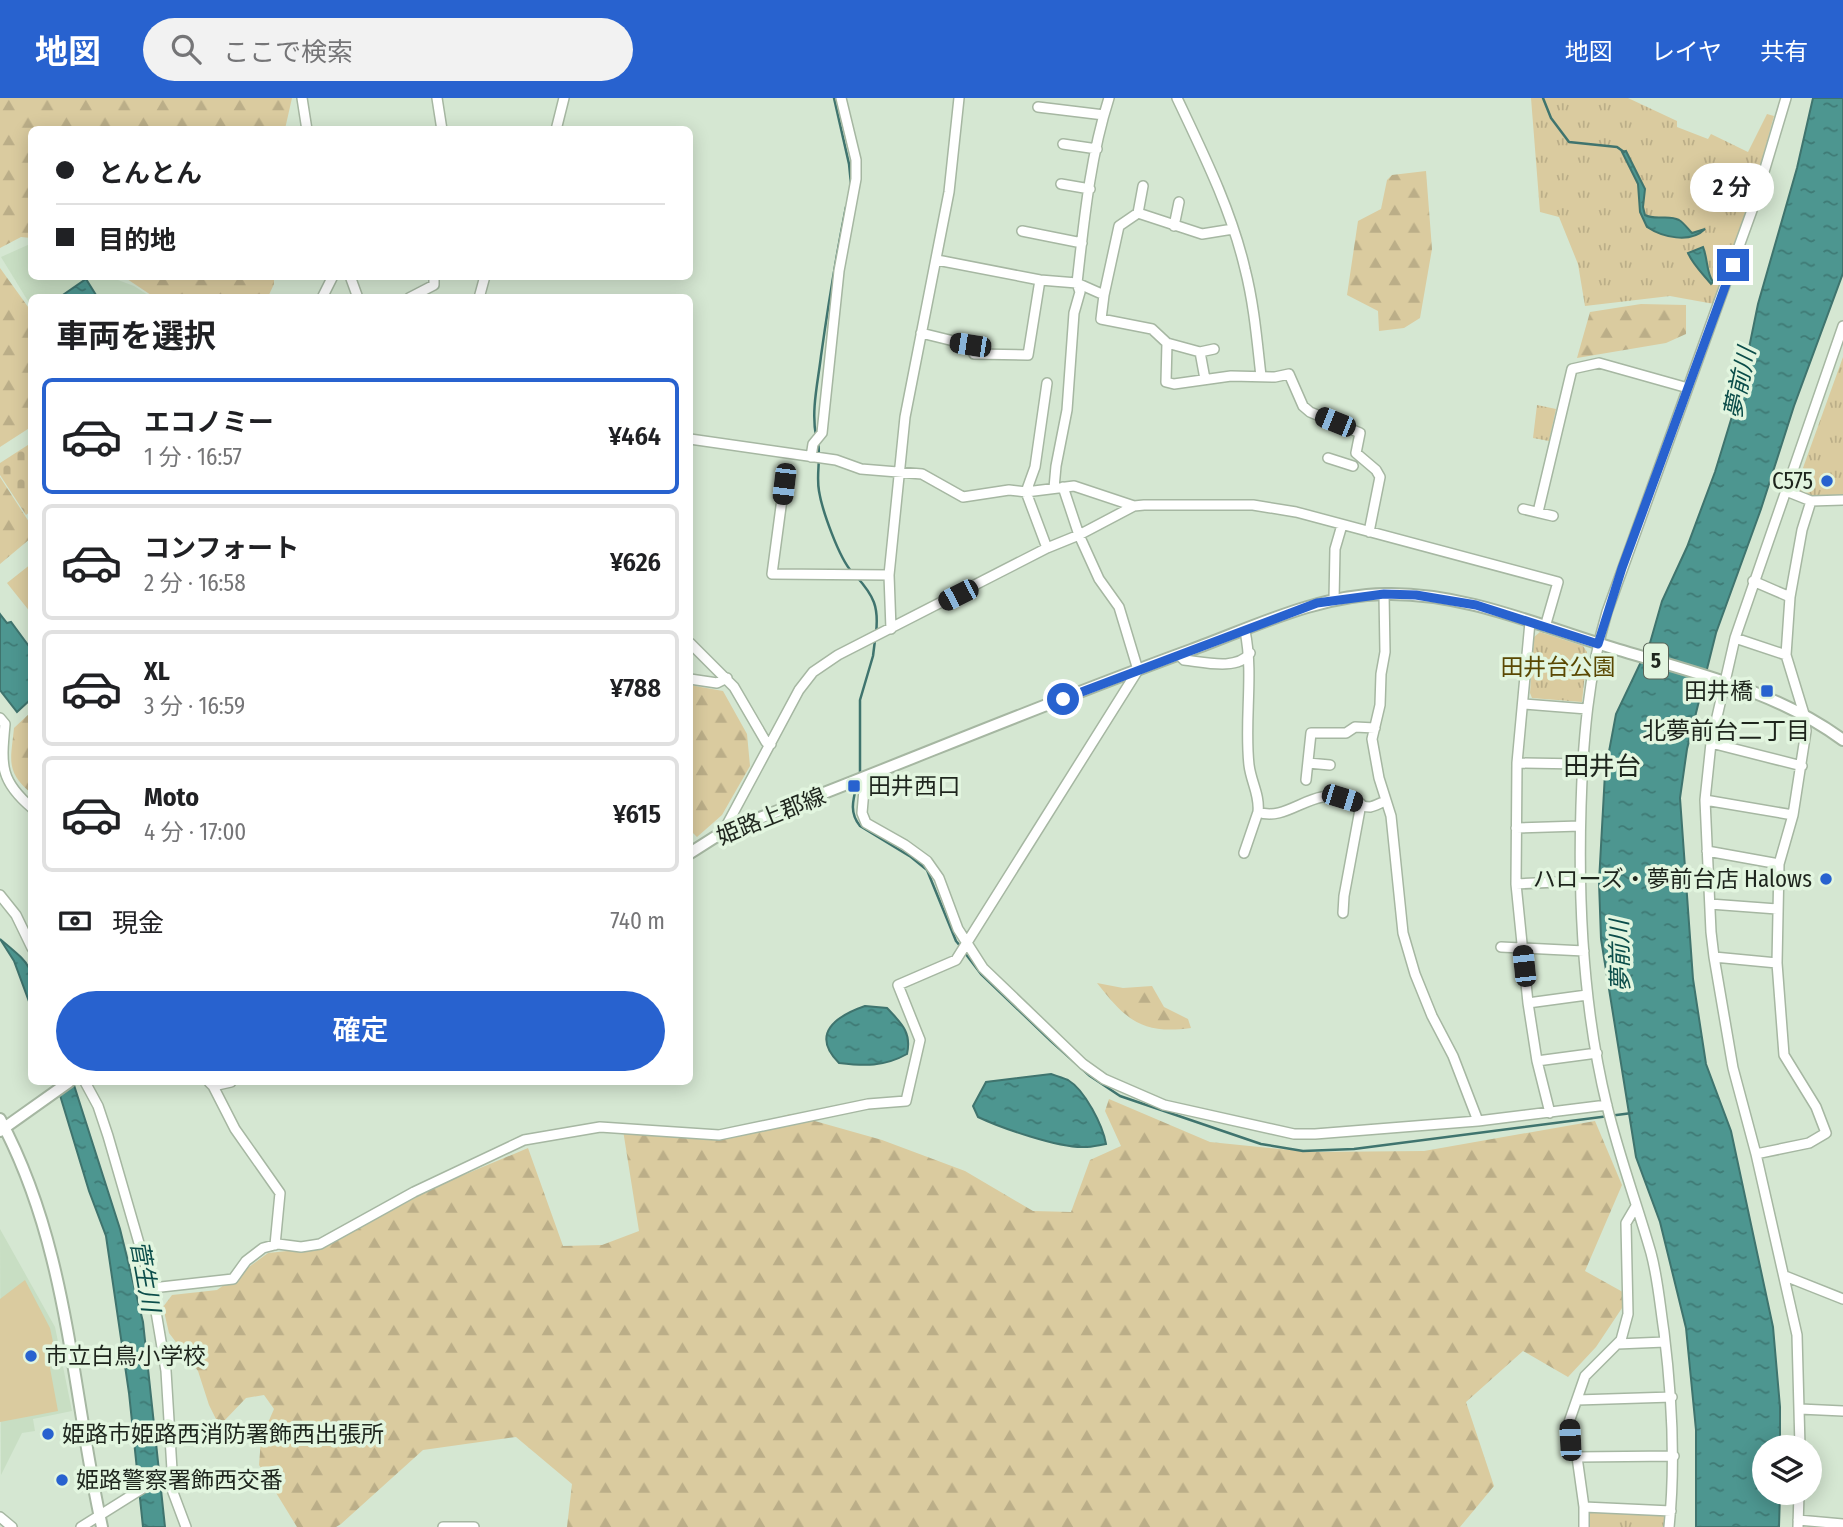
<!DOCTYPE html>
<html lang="ja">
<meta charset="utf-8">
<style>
body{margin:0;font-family:"Fira Sans Condensed","Noto Sans JP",sans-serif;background:#f2f2f2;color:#202124;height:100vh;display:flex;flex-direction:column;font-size:26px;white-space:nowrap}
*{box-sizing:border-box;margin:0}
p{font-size:23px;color:#757577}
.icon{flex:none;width:38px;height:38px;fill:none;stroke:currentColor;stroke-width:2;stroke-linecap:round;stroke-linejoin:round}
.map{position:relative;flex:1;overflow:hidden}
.details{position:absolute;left:28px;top:196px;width:665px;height:791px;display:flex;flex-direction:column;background:#fff;border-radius:10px;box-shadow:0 4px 18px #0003}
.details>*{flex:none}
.banner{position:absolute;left:28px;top:28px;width:665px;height:154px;border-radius:10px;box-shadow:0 4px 18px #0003;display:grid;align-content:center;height:154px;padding:0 28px;background:#fff}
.tools{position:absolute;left:1752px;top:1337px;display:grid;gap:14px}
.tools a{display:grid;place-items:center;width:70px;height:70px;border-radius:50%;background:#fff;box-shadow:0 4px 18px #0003;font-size:35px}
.end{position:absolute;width:32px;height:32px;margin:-16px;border:9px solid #2862cf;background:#fff;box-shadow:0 0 0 4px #fff}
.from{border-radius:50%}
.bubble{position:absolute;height:49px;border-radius:24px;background:#fff;box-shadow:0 4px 18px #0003;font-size:23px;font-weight:600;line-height:49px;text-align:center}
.car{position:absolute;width:21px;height:42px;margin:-21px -10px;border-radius:9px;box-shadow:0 0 5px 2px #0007;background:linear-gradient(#222 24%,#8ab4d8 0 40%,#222 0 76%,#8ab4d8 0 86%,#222 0)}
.banner b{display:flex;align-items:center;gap:24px;height:66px;font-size:26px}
.banner b+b{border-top:2px solid #e0e0e0}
.banner i{width:18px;height:18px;background:#202124}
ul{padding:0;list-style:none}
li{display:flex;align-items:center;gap:21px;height:116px;margin:0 14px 10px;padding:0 14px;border:4px solid #e0e0e0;border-radius:10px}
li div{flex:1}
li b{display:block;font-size:26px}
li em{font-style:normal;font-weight:600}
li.active{border-color:#2862cf}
li>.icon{width:63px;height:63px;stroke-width:1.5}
h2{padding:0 28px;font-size:32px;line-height:84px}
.pay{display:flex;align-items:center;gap:18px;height:77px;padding:0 28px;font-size:26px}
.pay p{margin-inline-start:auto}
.button{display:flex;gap:14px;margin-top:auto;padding:14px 28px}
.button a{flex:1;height:80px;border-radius:42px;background:#2862cf;color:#fff;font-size:28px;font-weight:600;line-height:80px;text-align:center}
header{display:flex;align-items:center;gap:42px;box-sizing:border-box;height:98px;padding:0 35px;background:#2862cf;color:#fff}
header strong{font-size:33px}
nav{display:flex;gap:38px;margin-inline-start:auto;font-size:24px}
.search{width:490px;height:63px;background:#f2f2f2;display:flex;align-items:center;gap:18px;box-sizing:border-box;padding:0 24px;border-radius:38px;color:#757577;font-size:26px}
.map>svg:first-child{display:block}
.built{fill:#c8dec3}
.grass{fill:url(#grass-tufts)}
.forest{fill:url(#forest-firs)}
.cemetery{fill:url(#cemetery-stones)}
.pitch{fill:#dacb9f}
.water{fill:url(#water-ripples);stroke:#3f746e;stroke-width:2}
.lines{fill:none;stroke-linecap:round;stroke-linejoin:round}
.stream{stroke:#3f746e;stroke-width:2.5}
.minor-casing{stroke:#a6b7a2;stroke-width:12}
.major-casing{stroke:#a6b7a2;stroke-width:14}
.minor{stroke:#fff;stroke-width:9}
.major{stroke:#fff;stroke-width:10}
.route{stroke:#2862cf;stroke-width:9}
.poi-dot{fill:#2862cf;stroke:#e2f5df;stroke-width:2.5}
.labels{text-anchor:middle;stroke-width:7;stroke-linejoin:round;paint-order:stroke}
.shield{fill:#e2f5df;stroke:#596357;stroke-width:2}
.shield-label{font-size:21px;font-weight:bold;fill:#1e251d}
.poi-label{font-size:23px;fill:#1e251d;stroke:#e2f5df;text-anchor:start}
.park-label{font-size:23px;fill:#5a4802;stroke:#e2f5df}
.street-label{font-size:23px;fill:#1e251d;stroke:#e2f5df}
.water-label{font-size:24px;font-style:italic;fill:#0b4d4a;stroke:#e2f5df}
.neighbourhood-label{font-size:24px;fill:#1e251d;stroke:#e2f5df}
.quarter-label{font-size:26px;fill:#1e251d;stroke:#e2f5df}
</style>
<header>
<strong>地図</strong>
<div class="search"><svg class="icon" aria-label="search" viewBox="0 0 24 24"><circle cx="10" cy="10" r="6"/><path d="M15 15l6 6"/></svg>ここで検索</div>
<nav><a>地図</a><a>レイヤ</a><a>共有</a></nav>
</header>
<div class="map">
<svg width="1843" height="1429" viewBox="0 0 1843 1429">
<defs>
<pattern id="grass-tufts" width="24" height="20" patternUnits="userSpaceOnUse" patternTransform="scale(1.75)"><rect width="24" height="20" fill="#dacb9f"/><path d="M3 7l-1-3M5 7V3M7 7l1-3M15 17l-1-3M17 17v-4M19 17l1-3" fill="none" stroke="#bbae88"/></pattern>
<pattern id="forest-firs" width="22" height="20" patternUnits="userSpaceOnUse" patternTransform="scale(1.75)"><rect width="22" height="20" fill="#dacb9f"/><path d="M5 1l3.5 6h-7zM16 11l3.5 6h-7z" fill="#bbae88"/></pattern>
<pattern id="cemetery-stones" width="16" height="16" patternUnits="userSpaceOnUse" patternTransform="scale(1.75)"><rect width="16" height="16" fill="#dacb9f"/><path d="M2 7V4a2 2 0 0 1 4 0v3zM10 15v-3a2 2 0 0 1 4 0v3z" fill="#bbae88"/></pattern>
<pattern id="water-ripples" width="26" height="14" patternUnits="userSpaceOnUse" patternTransform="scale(1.75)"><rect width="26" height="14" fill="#4d9690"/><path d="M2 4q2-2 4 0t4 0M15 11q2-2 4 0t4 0" fill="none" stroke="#3f7a75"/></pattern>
</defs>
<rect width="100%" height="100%" fill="#d5e7d2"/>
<path class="built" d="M30 146 32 178 110 179 134 188 151 199 32 200 31 208 1 159Z
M0 1131 55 1229 72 1313 33 1321 35 1333 22 1335 1 1377Z"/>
<path class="grass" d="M1531 0H1628L1677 23V29L1708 41 1711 36 1748 54 1767 16 1774 18 1757 80 1714 206 1670 198 1585 208 1578 166 1559 119 1540 114Z
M1843 259V400H1816L1795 392Z
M1537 307 1556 311 1549 343 1533 340Z
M1540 534 1583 548 1587 554 1582 604 1532 600 1530 595 1534 539Z
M1591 1413 1662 1416 1665 1420V1429H1587L1588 1417Z"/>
<path class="forest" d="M0 0H292L285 31 32 32 31 140 21 139 0 150Z
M1426 73 1432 151 1420 220 1404 230 1379 233 1378 213 1347 197 1358 123 1381 111 1387 82 1392 77Z
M0 170 31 213V329L0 349Z
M124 179H274V186L268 199H154Z
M1641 206 1686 207V236L1666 245 1577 260 1590 214Z
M0 379 31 427V440L0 466Z
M690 587 723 593 747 636 750 668 722 717 697 739 690 732Z
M31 614V695C5 673 11 662 14 630Z
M1097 885 1123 890 1152 888 1164 909 1188 921 1191 930C1142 937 1125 921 1097 885Z
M1109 1001 1210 1044 1310 1054 1424 1053 1595 1023 1622 1087 1585 1173 1630 1198 1596 1249 1568 1279 1523 1253 1466 1304 1494 1388 1460 1429H567L572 1386 516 1339 423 1352 341 1426 336 1429H297L259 1367 261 1341 274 1311 264 1297 246 1300 224 1323 216 1321 209 1307 198 1273 169 1235 163 1209 172 1197 217 1192 268 1155 325 1149 435 1089 528 1050 563 1148 602 1147 639 1133 623 1032 726 1036 790 1016 882 1042 965 1073 1033 1113 1071 1114 1090 1062 1121 1048 1105 1013Z"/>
<path class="cemetery" d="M31 345V413L26 417 0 377V365Z"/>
<path class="pitch" d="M31 466V515L7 485Z
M25 1182 50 1230 56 1258 50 1270 58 1313 0 1324V1201Z"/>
<path class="water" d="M1813 0H1843V175L1794 308 1761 411 1716 535 1687 651 1680 700 1693 881 1706 966 1731 1033 1773 1229 1780 1309V1349H1764V1395H1780L1779 1429H1696V1332L1686 1230 1660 1124 1636 1059 1601 841 1599 784 1605 675 1616 616 1650 545 1662 503 1687 449 1715 374 1741 289 1758 206 1797 70Z
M1626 53 1645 91 1643 109 1645 117C1656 123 1668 116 1679 122 1684 125 1688 131 1692 135L1705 131C1690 146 1662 139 1647 129L1640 114 1638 86 1622 54Z
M1703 149C1708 161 1706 174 1713 184L1711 186C1704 177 1693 167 1688 155Z
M86 181 96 197 91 199H60Z
M0 516 7 525 11 524 31 551V601L17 614 0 592Z
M0 841C34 870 32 865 31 909L14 863Z
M865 908 887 910C901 925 912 934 907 956 884 969 864 968 839 965 810 936 836 918 865 908Z
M1051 976C1057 978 1063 980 1068 982 1085 992 1103 1028 1106 1046 1099 1047 1092 1049 1084 1049 1059 1050 1001 1030 978 1019L973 1008 986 984Z
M56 984H73L120 1131 143 1224 165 1429H143L129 1295 106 1138 89 1093Z"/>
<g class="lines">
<path class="stream" d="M834 0 849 66 851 86
M1543 0 1551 20 1569 44 1617 49 1624 54
M816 338C811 312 818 284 821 258 828 208 836 159 846 109
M818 344C821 361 816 377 819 393 822 412 839 460 852 474
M856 478C874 498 879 509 876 535
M860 676V602L873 558 875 542
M857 686C853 702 849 715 860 728L911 759 927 772 956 843 961 849
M965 855 981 876 1051 943 1090 978 1120 998 1261 1046 1303 1053 1354 1051 1632 1015"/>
<defs>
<path id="minor" d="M302 0 307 32
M437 0 442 32
M1177 0C1203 55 1231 111 1245 171 1254 206 1257 243 1261 278
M1038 9 1104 17
M556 32 564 0
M1063 46 1097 51
M1061 86 1090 91
M1143 88 1138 115 1119 128 1104 197 1101 221 1152 231 1167 245 1166 284 1174 286 1231 278 1275 279 1289 276 1303 308 1310 314 1360 335 1356 355 1376 372 1380 379 1369 434
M1138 115 1202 136 1233 131
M1174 128 1179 104
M1022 133 1082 145
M937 162 1040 182 1077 185 1104 197
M350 178 358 200
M322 200 333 178
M409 200 434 187V178
M479 200 485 178
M921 235 970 247 974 256 1028 257 1040 182
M1167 245 1200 254 1214 251
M1200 254 1205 281
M1047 285 1035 369 1026 394 1047 450
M690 341 836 362 861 371 922 376 963 399 1009 392 1026 394 1074 388 1134 408
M811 359 813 346 822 335 839 173 856 81V62L841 0
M1328 360 1353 368
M784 386 772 476 889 477
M1054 390 1056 368 1067 312 1074 215 1080 194 1077 185C1084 123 1090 59 1109 0
M1786 393 1811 403 1843 402
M1523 411 1553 418
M1538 414 1572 271 1599 265 1688 290
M1753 483 1790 499
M1384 496 1385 554 1381 576 1380 607 1372 641 1379 680 1391 718 1403 835 1415 876 1432 918 1453 958 1478 1023
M1334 502 1335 451 1342 427
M1530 524 1517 665 1516 786 1528 905 1537 963 1550 1015
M891 531 889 477 905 319 949 94 959 0
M1245 533C1254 577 1244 622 1249 667 1251 684 1260 697 1258 714
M1735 540 1786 557
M690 545 734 589 766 644 771 646
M1179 557 1184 562C1204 564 1237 573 1250 555
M690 581 717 585 727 580
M1524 606 1587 611
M0 620 5 626C1 668 0 683 32 710
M1711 645 1802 668
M1308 665 1330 667
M1517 665 1582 666
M865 680 862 715 866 725 905 747 927 763 939 780 958 831 983 870 1083 966 1104 981 1164 1007 1294 1036H1315L1478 1023 1607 1007
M1306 682 1311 635H1346L1355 629 1375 630
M1705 702 1793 717
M1516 730 1580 728
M723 734 799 592 813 574 838 557 1047 450 1079 437 1134 408 1144 407H1253L1296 414 1558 484 1545 529
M1707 753 1779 766
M1244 755 1258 714C1281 722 1300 703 1322 699 1339 695 1354 709 1370 709 1375 708 1382 704 1386 703
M1516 786 1579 783
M0 797 16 817 32 850
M1710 806 1777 811
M1343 815 1344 798 1361 706
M1501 849 1584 853
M1714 859 1777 865
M1528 905 1587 897
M1537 963 1597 955
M85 984 98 1008 108 1038 152 1190 166 1273 172 1372 171 1389 186 1429
M209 984 213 988 231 984
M213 988 235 1031 280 1095 275 1147
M1756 1056 1809 1045 1826 1035 1816 1009 1784 957 1777 865 1779 766 1793 717 1806 633 1804 616 1786 557 1790 499 1802 432 1811 403
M1785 1178 1843 1201
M152 1190 233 1181 246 1163 263 1150 278 1146 301 1149 320 1146 414 1094 524 1042 600 1029 719 1037 868 1006 906 1003 920 942 898 887 956 862 1138 572 1119 509 1099 481 1079 437 1063 389
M1617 1246 1665 1244
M1577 1302 1672 1299
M1800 1311 1843 1313
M1800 1349 1797 1237 1756 1056 1733 970 1714 859 1711 834 1705 702 1711 645 1735 540 1843 228
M1577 1359 1674 1358
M1584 1409 1671 1413
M0 1419 12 1429
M1798 1422 1843 1426
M81 1429 172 1372
M443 1429H474
M1584 1429V1409L1577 1359 1570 1342 1569 1324 1585 1278 1621 1242 1628 1216 1626 1125 1636 1108
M1669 1429C1676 1363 1672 1299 1664 1234 1660 1208 1658 1181 1651 1155 1637 1106 1619 1058 1607 1008 1583 910 1578 808 1581 708 1583 642 1588 578 1607 514L1755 104 1786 0
M1798 1429 1799 1395"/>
<path id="major" d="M690 755 723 734C880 675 1034 609 1191 552 1254 529 1317 497 1385 496 1467 494 1546 531 1623 553 1699 576 1778 594 1843 642
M0 1021C69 1150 71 1290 102 1429
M0 1033 69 984"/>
</defs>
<use href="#minor" class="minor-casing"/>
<use href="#major" class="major-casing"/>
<use href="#minor" class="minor"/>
<use href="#major" class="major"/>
</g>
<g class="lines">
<path class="route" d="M1063 601 1317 505 1384 496 1416 497 1476 507 1598 546 1622 470 1733 167"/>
</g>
<g class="poi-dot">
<circle cx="1827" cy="383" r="7"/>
<rect x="1760" y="586" width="14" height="14" rx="3.5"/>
<rect x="847" y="681" width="14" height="14" rx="3.5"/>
<circle cx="1826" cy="781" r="7"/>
<circle cx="31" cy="1258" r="7"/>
<circle cx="48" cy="1336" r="7"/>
<circle cx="62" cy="1382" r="7"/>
</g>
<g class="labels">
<rect class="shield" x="1644" y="545.5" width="24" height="35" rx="5"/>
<g class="shield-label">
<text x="1656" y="570">5</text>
</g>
<g class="poi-label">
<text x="1813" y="391" text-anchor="end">C575</text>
<text x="1753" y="601" text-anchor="end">田井橋</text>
<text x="868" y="696">田井西口</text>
<text x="1812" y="789" text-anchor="end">ハローズ・夢前台店 Halows</text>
<text x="45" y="1266">市立白鳥小学校</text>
<text x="62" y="1344">姫路市姫路西消防署飾西出張所</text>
<text x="76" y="1390">姫路警察署飾西交番</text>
</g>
<g class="park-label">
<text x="1558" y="577">田井台公園</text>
</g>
<g class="street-label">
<text transform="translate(771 718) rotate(-22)" y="8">姫路上郡線</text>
</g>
<g class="water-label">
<text transform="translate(1740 285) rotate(-78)" y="8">夢前川</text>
<text transform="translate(1620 858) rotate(-91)" y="8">夢前川</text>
<text transform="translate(145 1178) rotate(80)" y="8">菅生川</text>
</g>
<g class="neighbourhood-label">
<text x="1726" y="641">北夢前台二丁目</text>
</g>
<g class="quarter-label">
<text x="1602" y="677">田井台</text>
</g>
</g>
</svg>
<div class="tools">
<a><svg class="icon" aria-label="layers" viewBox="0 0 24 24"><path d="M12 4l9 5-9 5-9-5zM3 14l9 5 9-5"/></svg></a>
</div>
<i class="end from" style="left:1063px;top:601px"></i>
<i class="end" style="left:1733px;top:167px"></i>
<div class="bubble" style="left:1690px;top:65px;width:84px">2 分</div>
<i class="car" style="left:970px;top:247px;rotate:279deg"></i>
<i class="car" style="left:1335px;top:324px;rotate:292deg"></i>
<i class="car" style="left:784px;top:386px;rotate:187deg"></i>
<i class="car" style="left:958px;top:497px;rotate:243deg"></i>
<i class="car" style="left:1342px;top:700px;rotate:107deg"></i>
<i class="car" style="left:1524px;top:868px;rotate:354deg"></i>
<i class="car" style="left:1570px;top:1342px;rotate:357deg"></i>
<div class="banner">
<b><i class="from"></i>とんとん</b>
<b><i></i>目的地</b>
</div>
<section class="details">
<h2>車両を選択</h2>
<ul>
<li class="active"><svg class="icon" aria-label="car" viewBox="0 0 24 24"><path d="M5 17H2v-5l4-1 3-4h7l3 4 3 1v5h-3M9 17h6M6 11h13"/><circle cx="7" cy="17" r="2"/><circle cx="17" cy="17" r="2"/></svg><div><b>エコノミー</b><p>1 分 · 16:57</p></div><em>¥464</em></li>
<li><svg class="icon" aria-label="car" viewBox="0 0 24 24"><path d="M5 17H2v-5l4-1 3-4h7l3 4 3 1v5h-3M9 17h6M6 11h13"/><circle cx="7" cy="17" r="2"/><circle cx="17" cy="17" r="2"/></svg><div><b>コンフォート</b><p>2 分 · 16:58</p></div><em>¥626</em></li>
<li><svg class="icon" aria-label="car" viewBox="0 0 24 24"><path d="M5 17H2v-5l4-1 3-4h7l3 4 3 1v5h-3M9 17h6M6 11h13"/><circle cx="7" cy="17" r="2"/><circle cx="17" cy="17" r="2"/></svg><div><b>XL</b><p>3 分 · 16:59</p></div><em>¥788</em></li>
<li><svg class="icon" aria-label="car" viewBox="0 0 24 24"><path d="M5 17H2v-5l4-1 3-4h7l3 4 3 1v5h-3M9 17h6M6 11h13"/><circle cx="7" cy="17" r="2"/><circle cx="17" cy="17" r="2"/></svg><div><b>Moto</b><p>4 分 · 17:00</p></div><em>¥615</em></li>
</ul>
<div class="pay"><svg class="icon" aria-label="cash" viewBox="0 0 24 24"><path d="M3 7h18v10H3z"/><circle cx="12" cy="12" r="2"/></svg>現金<p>740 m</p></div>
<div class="button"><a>確定</a></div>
</section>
</div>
